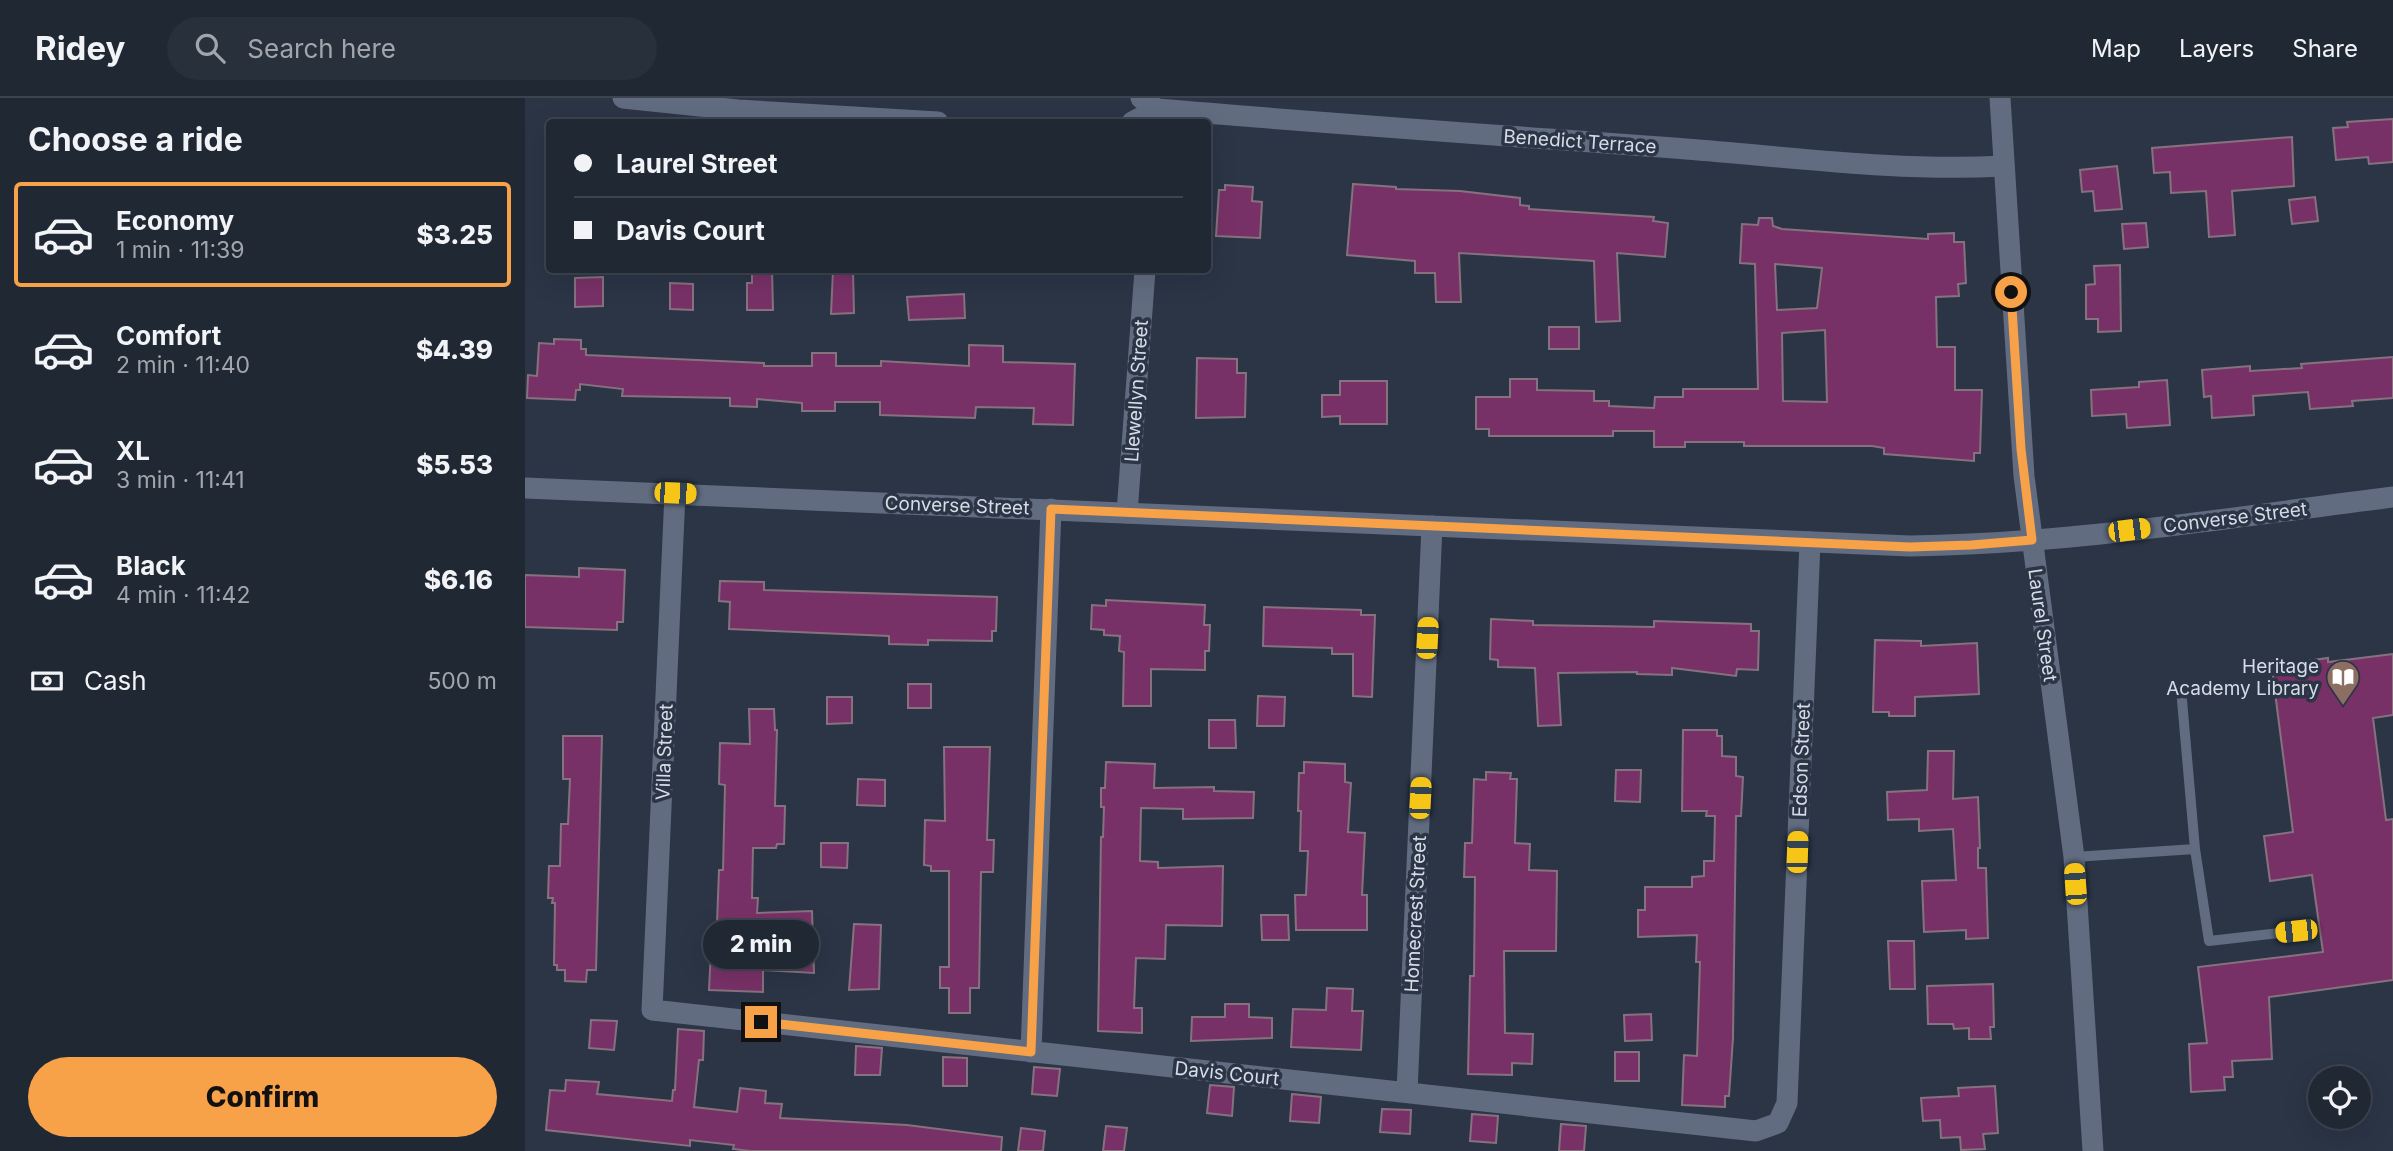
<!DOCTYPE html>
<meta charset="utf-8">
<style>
body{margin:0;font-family:Inter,sans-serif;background:#28303c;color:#f1f3f6;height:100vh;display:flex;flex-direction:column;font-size:26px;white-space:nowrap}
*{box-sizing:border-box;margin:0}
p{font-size:23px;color:#a2a6ac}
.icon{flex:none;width:38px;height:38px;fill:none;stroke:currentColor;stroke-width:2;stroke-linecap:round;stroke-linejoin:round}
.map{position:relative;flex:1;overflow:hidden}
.panel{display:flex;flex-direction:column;background:#202834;width:525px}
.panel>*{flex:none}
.banner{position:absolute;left:21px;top:21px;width:665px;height:154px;border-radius:7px;box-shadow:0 7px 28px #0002,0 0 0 2px #3d444f;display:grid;align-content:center;height:154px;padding:0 28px;background:#202834}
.controls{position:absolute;left:1783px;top:968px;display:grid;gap:14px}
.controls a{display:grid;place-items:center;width:63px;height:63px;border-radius:50%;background:#202834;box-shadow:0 7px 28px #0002,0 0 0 2px #3d444f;font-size:35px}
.end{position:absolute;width:32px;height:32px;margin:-16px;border:9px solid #f7a148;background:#111;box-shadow:0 0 0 4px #111}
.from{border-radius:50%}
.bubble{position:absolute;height:49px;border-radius:24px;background:#202834;box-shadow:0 7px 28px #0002,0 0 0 2px #3d444f;font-size:23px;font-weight:800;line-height:49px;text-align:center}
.car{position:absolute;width:21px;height:42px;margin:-21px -10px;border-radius:9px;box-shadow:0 0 5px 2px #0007;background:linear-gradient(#f5c518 24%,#345 0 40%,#f5c518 0 76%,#345 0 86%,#f5c518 0)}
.banner b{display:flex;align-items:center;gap:24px;height:66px;font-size:26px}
.banner b+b{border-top:2px solid #3d444f}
.banner i{width:18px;height:18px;background:#f1f3f6}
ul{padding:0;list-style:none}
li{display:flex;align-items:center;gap:21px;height:105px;margin:0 14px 10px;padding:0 14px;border:4px solid transparent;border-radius:7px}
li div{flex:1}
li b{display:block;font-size:26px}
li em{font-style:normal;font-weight:800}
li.active{border-color:#f7a148}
li>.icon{width:63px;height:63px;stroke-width:1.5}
h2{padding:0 28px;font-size:32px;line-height:84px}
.pay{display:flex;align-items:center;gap:18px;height:77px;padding:0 28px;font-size:26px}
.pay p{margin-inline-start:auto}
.cta{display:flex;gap:14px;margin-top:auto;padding:14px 28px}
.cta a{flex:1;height:80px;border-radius:42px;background:#f7a148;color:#111;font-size:28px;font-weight:800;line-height:80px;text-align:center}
header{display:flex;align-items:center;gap:42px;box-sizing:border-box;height:98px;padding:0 35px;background:#202834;border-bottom:2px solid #3d444f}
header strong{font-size:33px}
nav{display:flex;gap:38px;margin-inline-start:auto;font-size:24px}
.search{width:490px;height:63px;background:#28303c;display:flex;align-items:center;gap:18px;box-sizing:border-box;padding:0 24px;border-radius:38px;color:#a2a6ac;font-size:26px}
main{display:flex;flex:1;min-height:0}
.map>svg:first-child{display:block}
.building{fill:#783167;stroke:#86717f;stroke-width:2;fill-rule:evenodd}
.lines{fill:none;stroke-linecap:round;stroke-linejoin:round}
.service{stroke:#616c80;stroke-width:10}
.minor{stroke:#616c80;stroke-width:21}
.tertiary{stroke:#616c80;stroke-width:21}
.secondary{stroke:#616c80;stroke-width:21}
.route{stroke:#f7a148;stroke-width:9}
.labels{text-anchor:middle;stroke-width:7;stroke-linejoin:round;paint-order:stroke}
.street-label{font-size:19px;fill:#d5dbe7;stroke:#2b3546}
.poi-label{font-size:19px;fill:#d5dbe7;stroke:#2b3546;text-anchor:end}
</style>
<header>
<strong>Ridey</strong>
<div class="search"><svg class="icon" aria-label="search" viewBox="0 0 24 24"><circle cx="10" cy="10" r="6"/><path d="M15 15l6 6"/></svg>Search here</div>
<nav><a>Map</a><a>Layers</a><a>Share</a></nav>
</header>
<main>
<section class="panel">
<h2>Choose a ride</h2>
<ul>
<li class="active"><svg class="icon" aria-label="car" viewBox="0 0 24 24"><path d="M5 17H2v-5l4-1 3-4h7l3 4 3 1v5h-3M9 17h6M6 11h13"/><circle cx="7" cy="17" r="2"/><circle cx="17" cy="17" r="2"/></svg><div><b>Economy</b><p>1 min · 11:39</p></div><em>$3.25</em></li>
<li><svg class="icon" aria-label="car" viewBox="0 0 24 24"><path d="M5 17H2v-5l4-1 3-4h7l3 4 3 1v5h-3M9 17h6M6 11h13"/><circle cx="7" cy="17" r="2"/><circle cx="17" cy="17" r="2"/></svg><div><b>Comfort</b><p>2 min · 11:40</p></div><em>$4.39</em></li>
<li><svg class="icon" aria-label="car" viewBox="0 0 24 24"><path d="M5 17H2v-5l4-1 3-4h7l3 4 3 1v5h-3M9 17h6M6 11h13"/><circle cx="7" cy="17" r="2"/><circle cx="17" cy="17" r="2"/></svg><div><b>XL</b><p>3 min · 11:41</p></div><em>$5.53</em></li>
<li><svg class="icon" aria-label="car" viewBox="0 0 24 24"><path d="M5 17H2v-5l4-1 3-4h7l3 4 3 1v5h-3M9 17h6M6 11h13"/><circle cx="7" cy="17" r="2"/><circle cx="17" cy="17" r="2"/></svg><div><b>Black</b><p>4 min · 11:42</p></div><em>$6.16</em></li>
</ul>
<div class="pay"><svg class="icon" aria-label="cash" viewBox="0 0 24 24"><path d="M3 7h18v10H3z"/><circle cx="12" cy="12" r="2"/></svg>Cash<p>500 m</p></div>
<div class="cta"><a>Confirm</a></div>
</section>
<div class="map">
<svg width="1868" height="1053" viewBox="0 0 1868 1053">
<rect width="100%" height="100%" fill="#2b3546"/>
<path class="building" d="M1868 21V64L1844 66 1843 59 1811 62 1808 30 1823 29 1822 24Z
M1767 39 1769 88 1707 93 1710 137 1684 139 1681 93 1646 95 1645 74 1629 75 1627 50Z
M1592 68 1597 111 1570 113 1568 93 1557 94 1555 72Z
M828 86 871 89V91L935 93 995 100V107L1004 108V111L1129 119 1128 123 1143 125 1140 159 1092 155 1095 223 1071 224 1069 163 934 155 936 204H911L910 175H890V163L822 157Z
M700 87 728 89 727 103 737 104 735 140 691 138 694 92H700Z
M1790 99 1793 123 1767 126 1764 102Z
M1234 120H1247L1248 128 1257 131 1403 141V136L1429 135V144H1439L1441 185 1433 186 1434 198 1411 199 1412 249H1430V292H1457L1455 355H1449V363L1359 356V350L1347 348H1219V344H1160V349H1129V333H1088V338H964V331H951V299H985V281H1012V292L1069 293V303H1084V308L1129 310 1130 299H1158V291H1233L1230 166 1215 165 1217 126 1233 127ZM1250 166 1297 170 1292 210 1252 212ZM1300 232 1302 304 1258 303 1257 235Z
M1621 125 1623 149 1599 151 1597 126Z
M1595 167 1596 233 1573 234V221H1561V187L1570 186 1569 168Z
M227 172H247L248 212H222V185H227Z
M308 172H328L329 215 306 216Z
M78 179V208L50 209V180Z
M145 185 168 186V212L145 211Z
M439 196 440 220 384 222 382 199Z
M1024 229H1054V251H1024Z
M29 241 56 242V251H61V257L239 265V268H287V255H311V268H356V263L444 268V247L478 248V264L550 266 548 327 508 326 509 310 451 309 450 320 355 317V304H310V313H277V305L232 301V309L205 308V300L97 298 98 291 55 286V292H51L50 302 2 300 3 277 12 278 14 245 29 246Z
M1868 259V300L1827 303 1828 308 1785 311 1783 294 1728 298 1729 317 1687 320 1686 298 1679 299 1677 272 1725 268V273L1777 270 1776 266Z
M672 260 712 261V275H721L720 319 671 320Z
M1642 282 1645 327 1602 330 1601 316 1567 318 1566 292 1614 289V284Z
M815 283H862V326H815V318L797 319V297H815Z
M54 470 100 472 98 524H92V532L0 529V477L54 479Z
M195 483 239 484V492L472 499 471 533H467V543L403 542V547L364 546V538L204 531 205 504 194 503Z
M581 502 680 507 679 527H685L684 553H680V572L626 571V608H598L599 554 594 553 595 538 579 537V532L566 531 567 507 581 508Z
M739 509 836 512V517H850L847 599 828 598V556H807V550L738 548Z
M966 521 1008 523V527L1129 529V523L1226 526V533H1234L1233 572 1212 571 1211 578 1147 570V577L1112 576V574L1033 575 1036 627 1013 628 1010 570 973 569V562L965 561Z
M1350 542 1396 543V548L1452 545 1454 596 1390 599V618H1364V614H1348Z
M1868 556V617L1848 620 1861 722 1868 721V882L1744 899 1747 961 1707 963 1708 979H1699L1700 992 1666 994 1664 946 1682 945 1673 869 1798 854 1787 777 1745 783 1739 738 1768 734 1747 571 1781 567 1780 563 1803 560V564Z
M383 586H406V610H383Z
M733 598 760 599 759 628H732Z
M302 599H327V625L302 626Z
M224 611H249L250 632H252L250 708H260L259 746H252L251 750H228L227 800H233L232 815 287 813 289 875 238 872V894L184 892 186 852H191L194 772H198L200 687 194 686 195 645 225 646Z
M684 622H710L711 650H684Z
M1158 632H1192V638H1197V658L1211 659V678L1218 679 1216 718H1211L1208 940 1204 998H1200V1009L1157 1007 1159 957 1172 958 1175 864H1171L1172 837 1113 839V812H1120V789H1167V779L1179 778V763H1189L1190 718H1181L1182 713H1157Z
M38 638H77L71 872H62L61 884 40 883V872H32V867H29L30 805H27L28 800H23L24 768H35L36 726H43L45 681H38Z
M419 649H465L462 742H469L468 774H456L454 890H445V915H424V890H415V869H424V773H406V768L399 767 400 722 420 723Z
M1403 653H1429L1428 701 1453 699 1455 750H1453V770H1461L1463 840 1441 841V832L1399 834 1397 783 1431 782 1428 731 1394 733V721L1363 722 1362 694 1402 692Z
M581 664 630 666 629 690 689 689V693L729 694 728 720 658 721V711L616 710 615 763 633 764V770L698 768 697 828 641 827 640 861 611 860 609 910H617V935L573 933 576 739H578L579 709H576V690H580Z
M779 664 820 666V684L826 685 823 734 840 735 837 797H842V832H771L770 797H781L783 753H775L776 713H773L774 675H779Z
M1091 672H1116L1115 704 1090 703Z
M961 674 986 675 985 681H992L990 745 1005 746 1004 772 1032 773 1031 853H979L980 935 1008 936 1007 966 987 965V977L943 976 945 878H949L950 779H939L940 745H947L949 681 961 682Z
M333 681 360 682V708L332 707Z
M296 745H323L322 770 296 769Z
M736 817H763L764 842H737Z
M329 826 356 827 354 891 324 892Z
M1363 843H1389L1390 891H1365Z
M1468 886 1469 929H1465L1466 941H1444V930L1429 931 1428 926H1403L1402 888Z
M802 890 828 891 827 913H838L836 952 766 949 768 911 801 912Z
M700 906H724V919L747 920V940L666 943 667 919H700Z
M1126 916 1127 942 1100 943 1099 917Z
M66 922 92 923 89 952 64 950Z
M153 931 179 933 178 962H174L169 1009 212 1014 215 990 241 993 240 1005 257 1006 255 1020 382 1027 477 1039 476 1053H225L208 1051 209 1047 165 1042V1048L21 1032 25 992 40 993 41 982 74 984 72 996 147 1003 148 992H150Z
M331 948 357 950 355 977H330Z
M1090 954H1114V983H1090Z
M418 959 442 960V988H418Z
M509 969 535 971 532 998 507 996Z
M685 987 709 989 707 1018 682 1015Z
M1470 988 1473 1035 1458 1036 1460 1051 1436 1052 1435 1039 1416 1040 1415 1022 1398 1023 1396 1000 1434 998 1433 990Z
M767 996 796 999 794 1025 765 1023Z
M857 1011 886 1012 885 1036 855 1034Z
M947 1016 973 1018 971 1045 945 1043Z
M1036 1026 1061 1028 1059 1053H1034Z
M581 1028 602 1030 599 1053H578Z
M496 1030 520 1033 518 1053H493Z"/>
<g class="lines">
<path class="service" d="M1670 751 1684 843 1771 833
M1549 759 1670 751 1656 591"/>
<path class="minor" d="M98 0 213 12 413 24
M616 0 632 11C808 26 985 38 1161 51 1266 59 1374 74 1479 68
M607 24 632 11
M150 395 127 912 1231 1033 1253 1025 1262 1005 1285 444
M602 415 620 172
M506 954 526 411
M882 994 907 428"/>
<path class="tertiary" d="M1475 0 1499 378 1549 759 1568 1053"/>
<path class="secondary" d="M0 390 1385 448C1547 446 1708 419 1868 399"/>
</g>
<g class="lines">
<path class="route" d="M236 924 506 954 526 411 1385 449 1446 447 1507 442 1496 351 1486 194"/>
</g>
<defs>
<symbol id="library-pin" viewBox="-11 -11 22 30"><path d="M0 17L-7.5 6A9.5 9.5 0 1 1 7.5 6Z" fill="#8d6e63" stroke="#2b3546"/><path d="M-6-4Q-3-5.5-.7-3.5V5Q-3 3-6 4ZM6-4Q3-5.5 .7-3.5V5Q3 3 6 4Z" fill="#fff"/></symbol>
</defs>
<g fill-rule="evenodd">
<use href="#library-pin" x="1799" y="560" width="38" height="52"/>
</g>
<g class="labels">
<g class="street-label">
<text transform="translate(1055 43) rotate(4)" y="7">Benedict Terrace</text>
<text transform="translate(611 293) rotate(-86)" y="7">Llewellyn Street</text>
<text transform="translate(432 407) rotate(2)" y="7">Converse Street</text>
<text transform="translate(1710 419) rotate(-7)" y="7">Converse Street</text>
<text transform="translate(1518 527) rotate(82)" y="7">Laurel Street</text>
<text transform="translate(139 654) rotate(-88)" y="7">Villa Street</text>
<text transform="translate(1276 662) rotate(-88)" y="7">Edson Street</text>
<text transform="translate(890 816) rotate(-87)" y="7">Homecrest Street</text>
<text transform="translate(702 975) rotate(6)" y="7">Davis Court</text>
</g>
<g class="poi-label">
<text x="1794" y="575">Heritage<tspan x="1794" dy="22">Academy Library</tspan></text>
</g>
</g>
</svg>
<div class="controls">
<a><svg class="icon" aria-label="locate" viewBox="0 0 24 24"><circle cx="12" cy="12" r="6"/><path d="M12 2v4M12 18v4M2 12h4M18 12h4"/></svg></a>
</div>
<i class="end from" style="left:1486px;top:194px"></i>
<i class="end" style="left:236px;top:924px"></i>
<div class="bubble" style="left:178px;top:822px;width:116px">2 min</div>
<i class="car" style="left:150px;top:395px;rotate:92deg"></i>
<i class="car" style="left:1604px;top:432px;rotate:83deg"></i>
<i class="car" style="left:902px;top:540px;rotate:3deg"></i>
<i class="car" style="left:895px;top:700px;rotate:3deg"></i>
<i class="car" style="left:1272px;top:754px;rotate:2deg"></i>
<i class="car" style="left:1550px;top:786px;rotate:356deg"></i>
<i class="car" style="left:1771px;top:833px;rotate:264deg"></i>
<div class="banner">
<b><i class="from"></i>Laurel Street</b>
<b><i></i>Davis Court</b>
</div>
</div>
</main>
